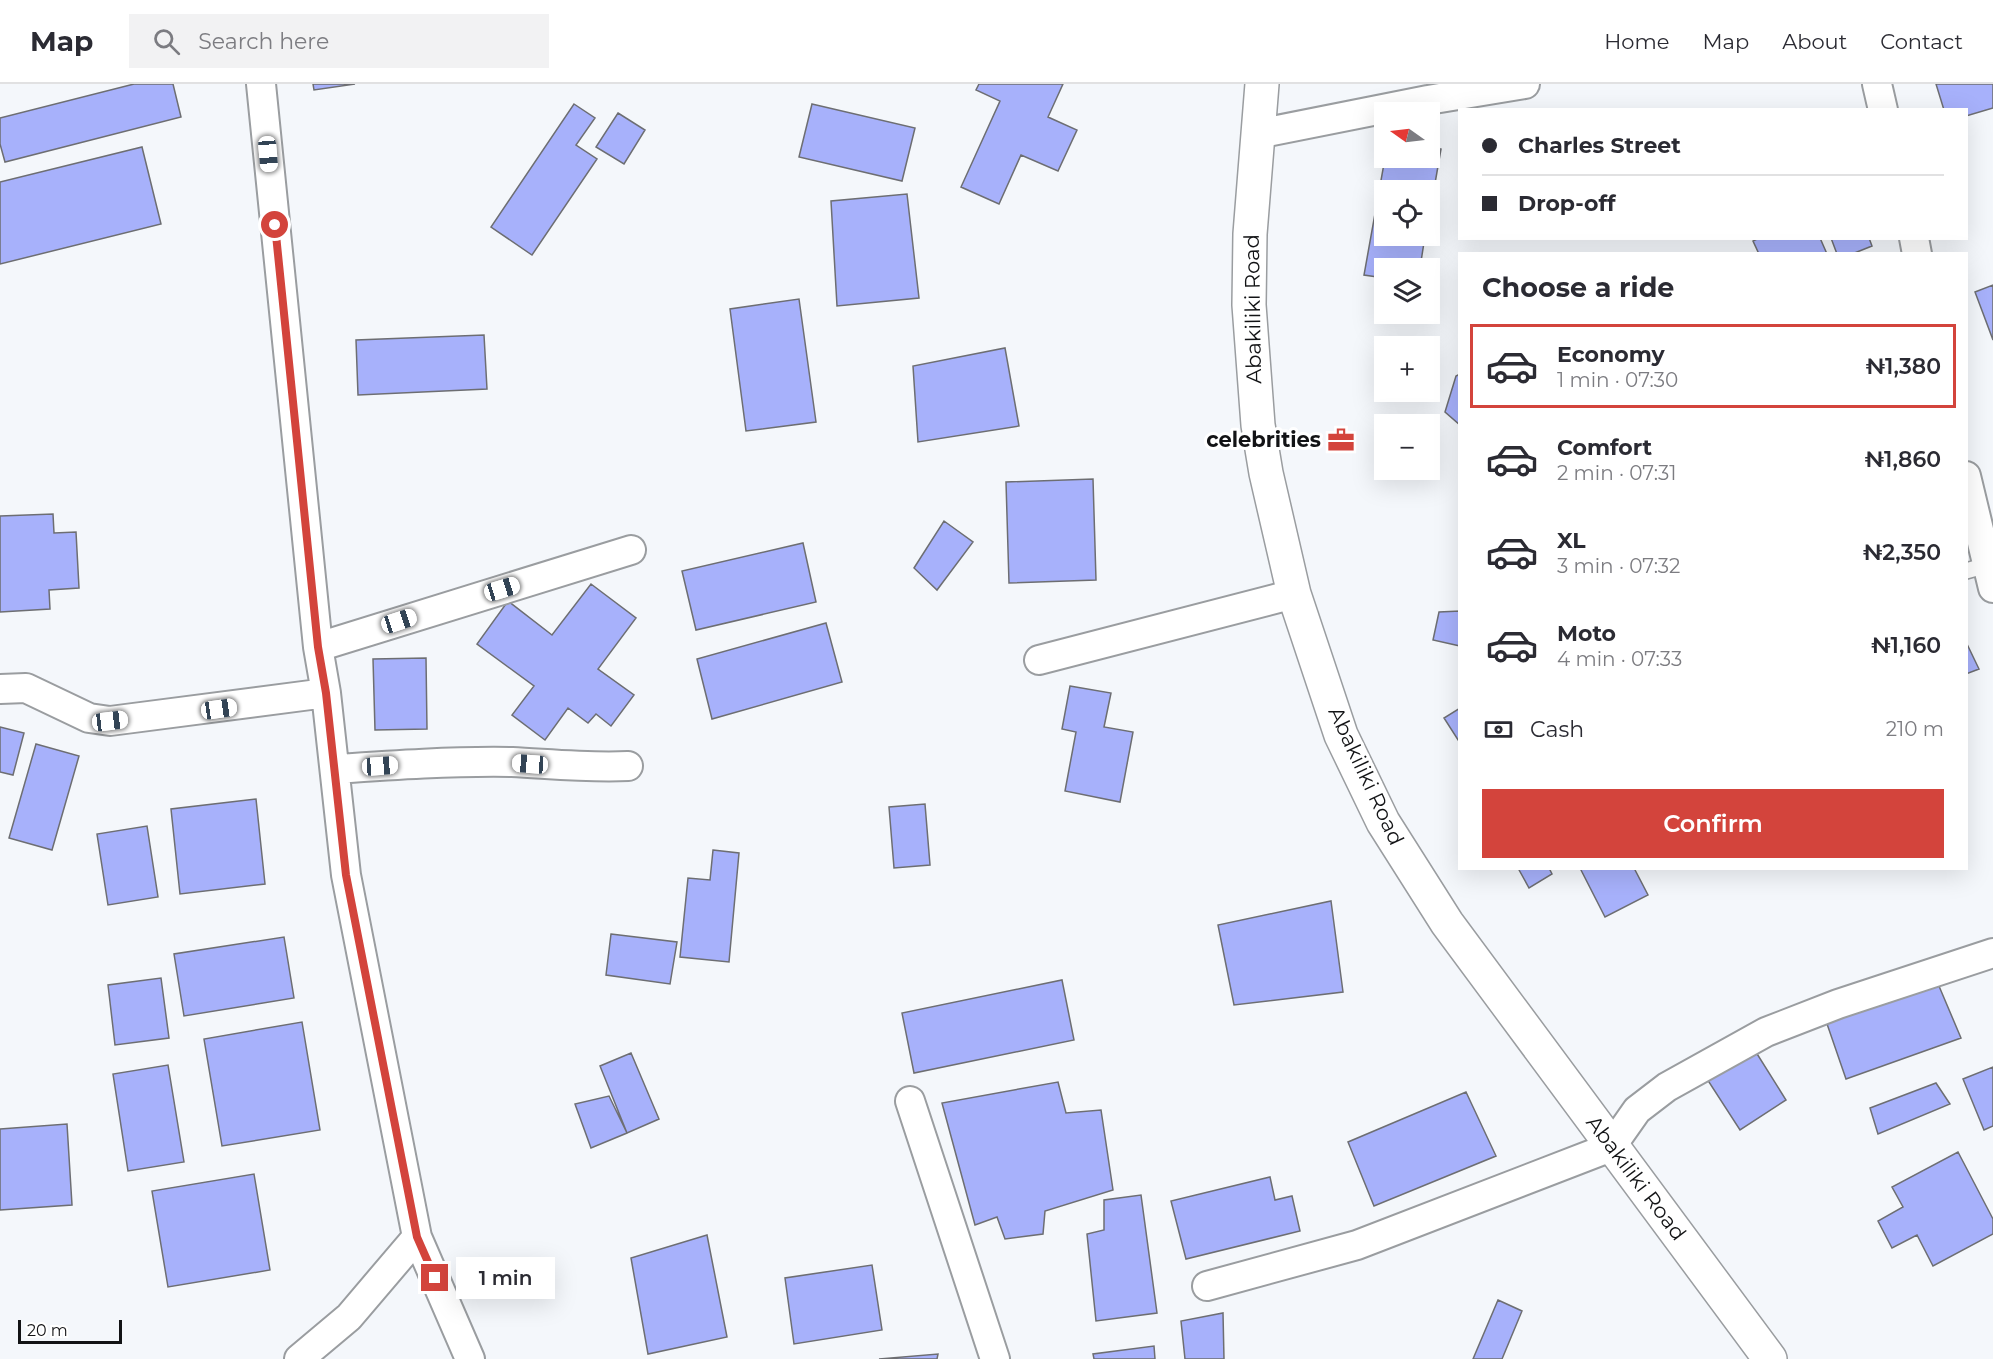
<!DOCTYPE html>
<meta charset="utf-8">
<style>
body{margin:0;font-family:Montserrat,sans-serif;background:#f2f2f3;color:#2b2b33;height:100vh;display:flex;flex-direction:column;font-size:22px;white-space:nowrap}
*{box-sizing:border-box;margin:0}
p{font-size:20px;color:#7c7c81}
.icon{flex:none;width:33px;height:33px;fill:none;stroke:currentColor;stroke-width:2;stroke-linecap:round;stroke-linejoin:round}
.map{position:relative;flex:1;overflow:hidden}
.details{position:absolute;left:1458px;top:168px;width:510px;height:618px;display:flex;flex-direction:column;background:#fff;border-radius:0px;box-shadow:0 6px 24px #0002}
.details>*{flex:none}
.hud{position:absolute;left:1458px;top:24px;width:510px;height:132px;border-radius:0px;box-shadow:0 6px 24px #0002;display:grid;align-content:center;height:132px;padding:0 24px;background:#fff}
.needle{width:39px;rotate:284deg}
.buttons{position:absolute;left:1374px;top:18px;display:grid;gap:12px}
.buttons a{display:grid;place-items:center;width:66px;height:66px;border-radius:0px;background:#fff;box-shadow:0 6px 24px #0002;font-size:30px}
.scale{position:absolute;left:18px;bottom:15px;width:104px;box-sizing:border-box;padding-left:6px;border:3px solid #121315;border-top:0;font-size:16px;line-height:21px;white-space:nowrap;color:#121315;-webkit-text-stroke:4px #fff;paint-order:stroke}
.end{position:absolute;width:27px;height:27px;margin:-14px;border:8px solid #d3443c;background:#fff;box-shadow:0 0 0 3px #fff}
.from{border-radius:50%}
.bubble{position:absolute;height:42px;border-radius:0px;background:#fff;box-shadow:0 6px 24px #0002;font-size:20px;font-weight:600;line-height:42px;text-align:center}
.car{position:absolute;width:18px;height:36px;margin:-18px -9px;border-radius:8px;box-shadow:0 0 4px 2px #0007;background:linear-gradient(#fff 24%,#345 0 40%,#fff 0 76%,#345 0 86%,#fff 0)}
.hud b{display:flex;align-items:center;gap:21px;height:57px;font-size:22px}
.hud b+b{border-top:2px solid #e1e1e2}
.hud i{width:15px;height:15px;background:#2b2b33}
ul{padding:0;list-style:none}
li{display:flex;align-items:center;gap:18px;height:84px;margin:0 12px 9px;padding:0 12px;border:3px solid transparent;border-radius:0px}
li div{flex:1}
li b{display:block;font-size:22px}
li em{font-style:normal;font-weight:600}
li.on{border-color:#d3443c}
li>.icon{width:54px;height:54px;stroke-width:1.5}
h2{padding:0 24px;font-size:27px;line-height:72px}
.pay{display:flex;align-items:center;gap:15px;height:66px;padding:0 24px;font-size:22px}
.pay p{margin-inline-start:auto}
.primary-button{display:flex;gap:12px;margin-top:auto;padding:12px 24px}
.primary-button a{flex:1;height:69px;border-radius:0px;background:#d3443c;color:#fff;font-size:24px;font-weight:600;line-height:69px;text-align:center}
header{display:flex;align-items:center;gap:36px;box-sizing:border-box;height:84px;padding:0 30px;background:#fff;border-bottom:2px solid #e1e1e2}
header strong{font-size:28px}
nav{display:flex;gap:33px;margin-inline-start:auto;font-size:21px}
.search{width:420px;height:54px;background:#f2f2f3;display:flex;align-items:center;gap:15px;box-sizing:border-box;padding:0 21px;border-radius:0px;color:#7c7c81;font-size:22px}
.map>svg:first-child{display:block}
.building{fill:#a7b1fb;stroke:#6d6e72;stroke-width:1.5}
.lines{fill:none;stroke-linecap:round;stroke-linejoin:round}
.lane-casing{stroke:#9a9da0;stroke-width:18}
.street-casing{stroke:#9a9da0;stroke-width:32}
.secondary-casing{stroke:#9a9da0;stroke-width:36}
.lane{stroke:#fff;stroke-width:15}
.street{stroke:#fff;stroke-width:28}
.secondary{stroke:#fff;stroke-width:33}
.route{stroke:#d3443c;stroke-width:8}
.labels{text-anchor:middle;stroke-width:6;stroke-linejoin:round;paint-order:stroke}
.street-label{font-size:21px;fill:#121315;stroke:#fff}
.poi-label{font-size:21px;font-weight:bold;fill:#121315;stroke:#fff;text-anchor:end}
</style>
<header>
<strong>Map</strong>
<div class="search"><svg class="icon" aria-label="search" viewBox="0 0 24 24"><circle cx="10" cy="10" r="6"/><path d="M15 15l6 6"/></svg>Search here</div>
<nav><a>Home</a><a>Map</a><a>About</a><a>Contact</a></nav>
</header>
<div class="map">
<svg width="1993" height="1275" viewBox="0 0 1993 1275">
<rect width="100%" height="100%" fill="#f4f7fb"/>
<path class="building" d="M134 0H173L181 33 5 78 0 60V34Z
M313 0H355L314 6Z
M979 0H1063L1048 33 1077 46 1058 87 1021 71 999 120 961 103 1000 17 976 6Z
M1936 0H1993V24L1966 32V26H1944Z
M574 20 595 34 576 61 597 75 532 171 491 143Z
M812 20 915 44 902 97 799 73Z
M618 29 645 46 624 80 596 63Z
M142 63 161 140 0 180V98Z
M1430 63 1441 65 1430 128V106H1384V152H1425L1420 184H1384V194L1364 191 1385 74H1430Z
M907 110 919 214 837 222 831 117Z
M1759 154H1820L1827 170H1759L1753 157Z
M1831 154H1869L1872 162 1852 170H1837Z
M1993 201V256L1975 208Z
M799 215 816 338 746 347 730 225Z
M484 251 487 305 358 311 356 256Z
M1005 264 1019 342 918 358 913 282Z
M1460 290V341L1445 328 1456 292Z
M1093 395 1096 496 1009 499 1006 398Z
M53 430 54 449 76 448 79 504 49 506 50 525 0 528V432Z
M944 437 973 458 937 506 914 484Z
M803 459 816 518 696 546 682 487Z
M591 500 636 534 598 585 634 611 611 642 596 630 588 639 568 624 545 656 512 631 534 602 477 560 508 517 552 551Z
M1460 527V562L1433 556 1439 528Z
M826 539 842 598 712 635 697 575Z
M1966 558 1979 585 1966 590Z
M426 574 427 645 375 646 373 575Z
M1070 602 1111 609 1104 643 1133 648 1120 718 1065 707 1076 648 1062 645Z
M1460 624V659L1444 634Z
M0 643 24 649 13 691 0 688Z
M36 660 79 672 52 766 9 754Z
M256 715 265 800 180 810 171 725Z
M925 720 930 781 894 784 889 723Z
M147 742 158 813 108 821 97 750Z
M713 766 739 769 729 878 680 873 688 794 710 796Z
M1518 784H1549L1552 790 1529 804Z
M1580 784H1634L1648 811 1605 833Z
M1331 817 1343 908 1234 921 1218 841Z
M611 850 677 858 670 900 606 891Z
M284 853 294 914 184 932 174 870Z
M161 894 169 954 115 961 108 901Z
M1936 895 1961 954 1846 995 1826 937Z
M1062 896 1074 956 914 989 902 929Z
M302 938 320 1046 222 1062 204 955Z
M1754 965 1786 1016 1740 1046 1707 995Z
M631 969 659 1035 627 1049 600 982Z
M168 981 184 1078 128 1087 113 990Z
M1993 983V1042L1984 1046 1963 995Z
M1058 998 1066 1029 1101 1026 1113 1106 1045 1127 1043 1150 1005 1155 997 1133 975 1141 942 1019Z
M1936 999 1950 1020 1878 1050 1870 1024Z
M1466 1008 1496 1072 1374 1122 1348 1058Z
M609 1012 627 1049 591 1064 575 1020Z
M67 1040 72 1121 0 1126V1045Z
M1958 1068 1993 1135V1150L1933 1182 1917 1151 1892 1164 1878 1137 1903 1123 1892 1103Z
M254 1090 270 1186 168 1203 152 1107Z
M1270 1093 1275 1116 1292 1112 1300 1147 1186 1175 1171 1117Z
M1141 1111 1157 1229 1096 1237 1087 1150 1104 1146V1116Z
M707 1151 727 1253 648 1270 631 1174Z
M872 1181 882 1246 794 1260 785 1194Z
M1498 1216 1522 1227 1502 1275H1473Z
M1223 1229 1224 1275H1185L1181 1237Z
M1154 1262 1155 1275H1094L1093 1270Z
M938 1270 937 1275H879Z"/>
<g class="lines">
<defs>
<path id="lane" d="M1966 487 1987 481"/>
<path id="street" d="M261 0 318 563 326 609 346 791 417 1153 470 1275
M1877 0 1883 26
M1257 50 1428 16 1525 0
M1914 154 1917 170
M1966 392 1993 504
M318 563 631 466
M1039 576 1294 510
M0 605 26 604 89 634 110 637 326 609
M336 685C394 681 453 677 512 678 551 680 589 684 628 682
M910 1017 995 1275
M1207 1202 1357 1161 1611 1063 1637 1026 1667 1003 1766 948 1838 920 1993 869
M299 1275 349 1233 417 1153"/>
<path id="secondary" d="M1262 0 1250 150 1249 221 1258 341 1266 389 1294 510 1341 651 1383 738 1447 839 1770 1275"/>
</defs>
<use href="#lane" class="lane-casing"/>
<use href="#street" class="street-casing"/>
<use href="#secondary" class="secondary-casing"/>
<use href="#lane" class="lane"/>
<use href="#street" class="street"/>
<use href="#secondary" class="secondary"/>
</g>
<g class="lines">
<path class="route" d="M275 141 318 563 326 609 346 791 417 1153 435 1194"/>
</g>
<defs>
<symbol id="office-bare" viewBox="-9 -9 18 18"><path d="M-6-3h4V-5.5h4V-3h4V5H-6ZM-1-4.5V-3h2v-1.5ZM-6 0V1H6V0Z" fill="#d3443c" stroke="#fff" stroke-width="2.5" paint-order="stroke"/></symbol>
</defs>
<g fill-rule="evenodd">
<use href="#office-bare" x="1322" y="337" width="38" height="38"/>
</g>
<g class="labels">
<g class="street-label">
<text transform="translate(1253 225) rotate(-91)" y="7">Abakiliki Road</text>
<text transform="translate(1366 692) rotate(65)" y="7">Abakiliki Road</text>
<text transform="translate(1636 1094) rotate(53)" y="7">Abakiliki Road</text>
</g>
<g class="poi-label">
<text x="1321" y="363">celebrities</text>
</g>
</g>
</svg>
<div class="buttons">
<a><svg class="needle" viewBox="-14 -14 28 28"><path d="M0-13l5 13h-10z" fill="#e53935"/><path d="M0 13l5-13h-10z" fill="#7c7c81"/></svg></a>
<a><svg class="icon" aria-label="locate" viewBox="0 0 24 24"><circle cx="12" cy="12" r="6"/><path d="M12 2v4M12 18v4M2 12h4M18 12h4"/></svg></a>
<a><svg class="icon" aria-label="layers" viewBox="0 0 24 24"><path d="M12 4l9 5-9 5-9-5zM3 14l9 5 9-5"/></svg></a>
<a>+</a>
<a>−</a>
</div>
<div class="scale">20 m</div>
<i class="end from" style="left:275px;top:141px"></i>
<i class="end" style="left:435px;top:1194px"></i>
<div class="bubble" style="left:456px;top:1173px;width:99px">1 min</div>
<i class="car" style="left:268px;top:70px;rotate:175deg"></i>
<i class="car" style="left:502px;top:505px;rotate:73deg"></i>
<i class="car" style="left:399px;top:537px;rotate:72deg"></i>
<i class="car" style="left:219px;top:625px;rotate:82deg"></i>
<i class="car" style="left:110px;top:637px;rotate:83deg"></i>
<i class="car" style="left:530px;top:680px;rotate:274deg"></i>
<i class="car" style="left:380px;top:682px;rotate:86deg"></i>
<div class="hud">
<b><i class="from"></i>Charles Street</b>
<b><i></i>Drop-off</b>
</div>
<section class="details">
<h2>Choose a ride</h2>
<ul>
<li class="on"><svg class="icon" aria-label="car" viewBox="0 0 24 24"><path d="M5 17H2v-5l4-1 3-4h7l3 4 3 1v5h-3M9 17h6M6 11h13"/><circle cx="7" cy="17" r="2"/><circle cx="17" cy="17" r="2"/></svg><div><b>Economy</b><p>1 min · 07:30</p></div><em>₦1,380</em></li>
<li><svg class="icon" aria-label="car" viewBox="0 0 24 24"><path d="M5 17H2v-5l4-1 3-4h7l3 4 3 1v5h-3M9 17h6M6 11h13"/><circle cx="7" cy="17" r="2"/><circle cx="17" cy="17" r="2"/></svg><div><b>Comfort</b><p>2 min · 07:31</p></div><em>₦1,860</em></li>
<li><svg class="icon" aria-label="car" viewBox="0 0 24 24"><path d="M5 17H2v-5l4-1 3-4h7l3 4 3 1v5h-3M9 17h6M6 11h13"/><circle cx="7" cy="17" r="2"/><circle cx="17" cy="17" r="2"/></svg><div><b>XL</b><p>3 min · 07:32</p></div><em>₦2,350</em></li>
<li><svg class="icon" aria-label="car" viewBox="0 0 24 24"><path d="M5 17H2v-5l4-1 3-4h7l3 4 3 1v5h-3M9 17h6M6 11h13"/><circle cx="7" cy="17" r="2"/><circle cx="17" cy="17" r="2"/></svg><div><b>Moto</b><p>4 min · 07:33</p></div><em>₦1,160</em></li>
</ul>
<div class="pay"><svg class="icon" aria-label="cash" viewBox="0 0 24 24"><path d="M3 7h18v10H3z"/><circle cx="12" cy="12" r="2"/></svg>Cash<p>210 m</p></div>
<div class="primary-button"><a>Confirm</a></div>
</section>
</div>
